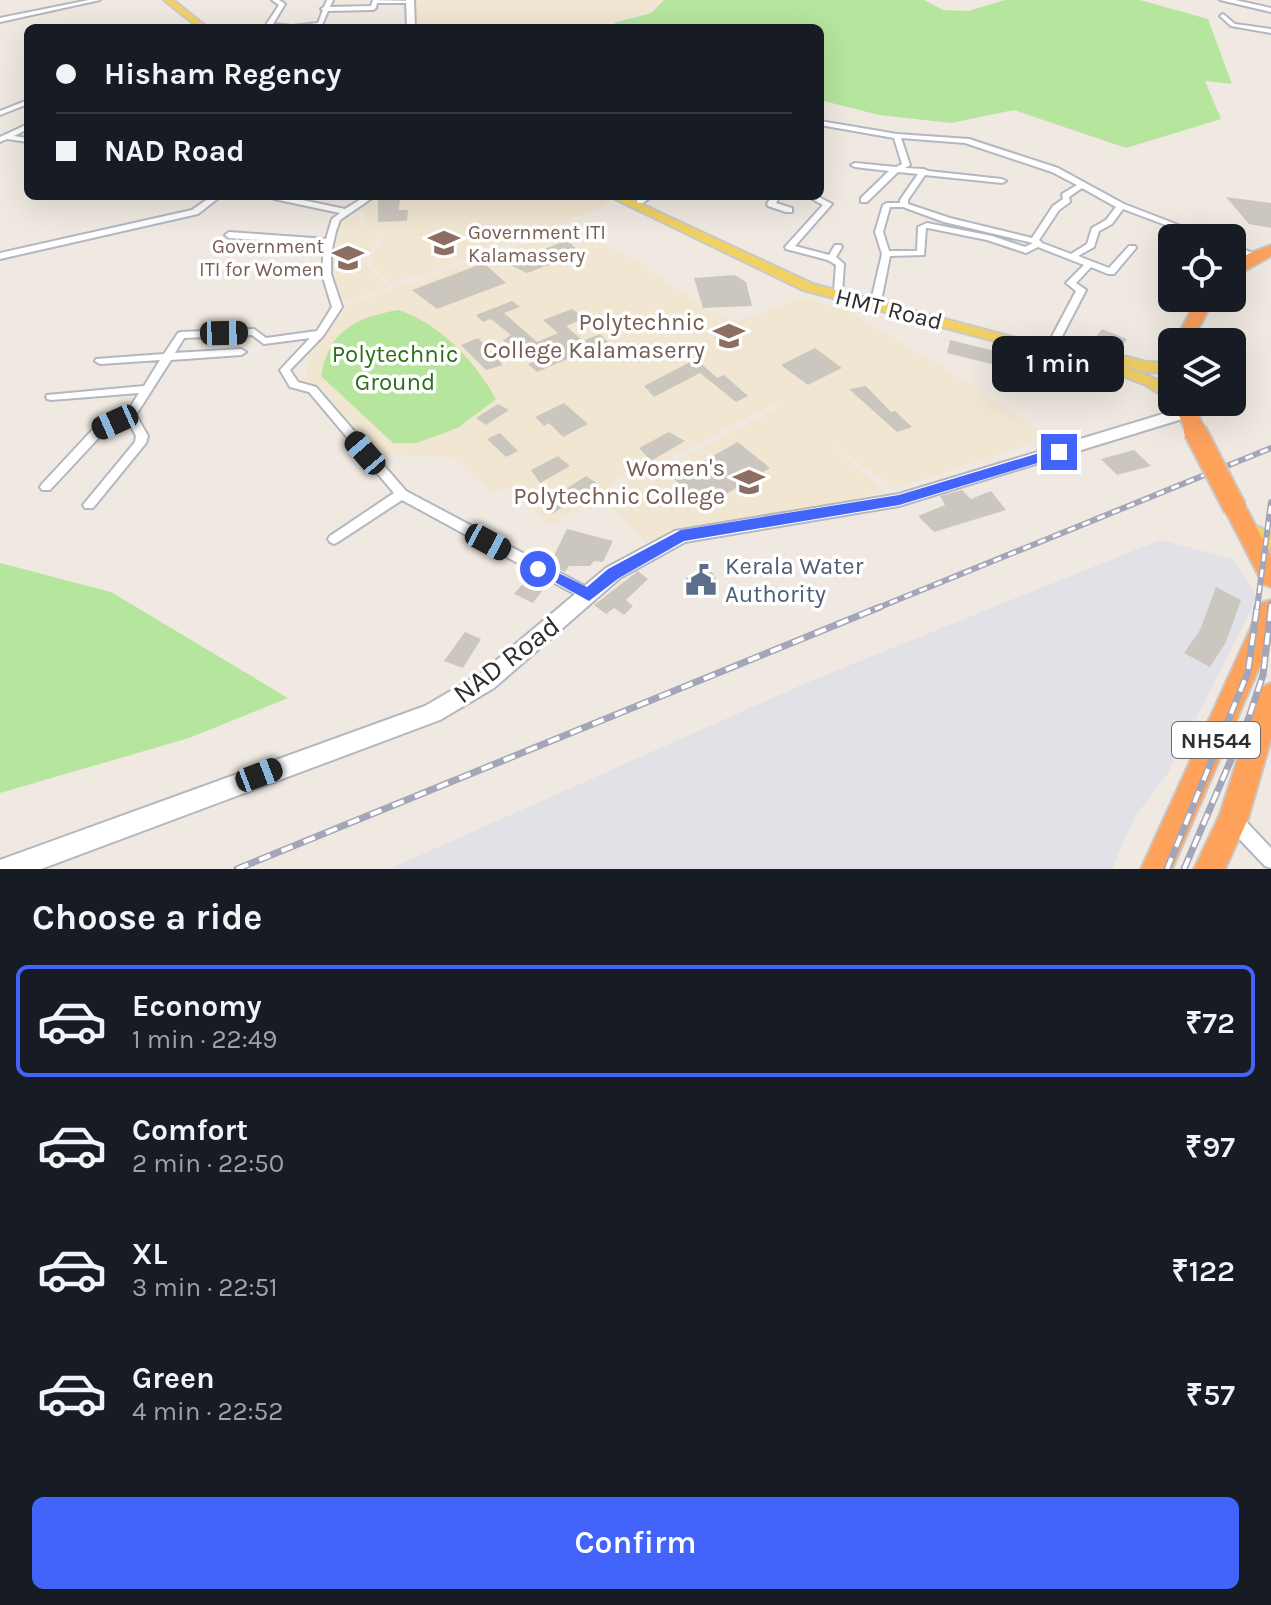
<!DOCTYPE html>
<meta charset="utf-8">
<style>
body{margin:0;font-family:Karla,sans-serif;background:#20242c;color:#f1f3f6;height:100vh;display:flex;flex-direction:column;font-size:30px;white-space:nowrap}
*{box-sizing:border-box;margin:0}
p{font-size:26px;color:#9ea1a6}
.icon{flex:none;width:44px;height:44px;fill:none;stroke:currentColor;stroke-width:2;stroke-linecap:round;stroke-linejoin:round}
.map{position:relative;height:869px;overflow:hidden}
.panel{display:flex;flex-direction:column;background:#171b24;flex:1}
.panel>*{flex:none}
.guide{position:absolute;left:24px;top:24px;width:800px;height:176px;border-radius:12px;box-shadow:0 8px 32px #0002;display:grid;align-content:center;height:176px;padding:0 32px;background:#171b24}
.controls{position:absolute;left:1158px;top:224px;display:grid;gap:16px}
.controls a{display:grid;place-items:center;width:88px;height:88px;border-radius:12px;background:#171b24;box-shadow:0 8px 32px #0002;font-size:40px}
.end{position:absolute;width:36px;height:36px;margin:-18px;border:10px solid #4264fb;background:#fff;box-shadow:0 0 0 4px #fff}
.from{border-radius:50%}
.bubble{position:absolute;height:56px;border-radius:12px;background:#171b24;box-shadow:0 8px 32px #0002;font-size:26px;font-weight:600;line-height:56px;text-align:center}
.car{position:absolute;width:24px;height:48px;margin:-24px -12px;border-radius:10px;box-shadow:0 0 6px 2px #0007;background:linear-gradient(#222 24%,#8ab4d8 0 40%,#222 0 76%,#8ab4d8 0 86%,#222 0)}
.guide b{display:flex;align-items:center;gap:28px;height:76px;font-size:30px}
.guide b+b{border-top:2px solid #363941}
.guide i{width:20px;height:20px;background:#f1f3f6}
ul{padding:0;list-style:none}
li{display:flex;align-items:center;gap:24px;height:112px;margin:0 16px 12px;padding:0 16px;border:4px solid transparent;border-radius:12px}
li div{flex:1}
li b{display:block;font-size:30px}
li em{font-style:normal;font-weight:600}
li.active{border-color:#4264fb}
li>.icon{width:72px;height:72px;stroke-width:1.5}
h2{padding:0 32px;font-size:36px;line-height:96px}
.action{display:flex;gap:16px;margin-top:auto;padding:16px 32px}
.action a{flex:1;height:92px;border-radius:12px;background:#4264fb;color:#fff;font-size:32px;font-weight:600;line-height:92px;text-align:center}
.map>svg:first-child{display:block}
.industrial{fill:#e3e1e8}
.education{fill:#f0e6d1}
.green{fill:#b6e59e}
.building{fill:#cbc7bf}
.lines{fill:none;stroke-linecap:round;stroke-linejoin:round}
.street-casing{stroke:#b4b7c1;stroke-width:4}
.secondary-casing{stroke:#b4b7c1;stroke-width:4}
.primary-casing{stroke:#c9c9c9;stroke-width:4}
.highway-casing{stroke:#c9c9c9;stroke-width:4}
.street{fill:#fff;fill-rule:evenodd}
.secondary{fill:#fff;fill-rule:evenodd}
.primary{fill:#f2d163;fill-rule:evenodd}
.highway{fill:#ffa35c;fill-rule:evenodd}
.rail-far1-casing{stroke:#a3a6b8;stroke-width:6}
.rail-casing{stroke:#a3a6b8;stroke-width:7}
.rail-far1{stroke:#fff;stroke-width:3;stroke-dasharray:8;stroke-linecap:butt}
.rail{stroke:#fff;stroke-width:4;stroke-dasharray:12;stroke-linecap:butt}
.highway-bridge-casing{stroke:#c9c9c9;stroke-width:26;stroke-linecap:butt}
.highway-bridge{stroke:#ffa35c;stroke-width:22}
.route{fill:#4264fb}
.labels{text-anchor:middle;stroke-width:7;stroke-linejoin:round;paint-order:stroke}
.far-education-label{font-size:20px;fill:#785e54;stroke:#fff;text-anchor:start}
.shield{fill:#fff;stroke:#6d6d6d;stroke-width:2}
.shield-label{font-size:22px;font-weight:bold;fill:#2e2e2e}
.street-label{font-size:24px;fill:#2e2e2e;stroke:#fff}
.education-label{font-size:24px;fill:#785e54;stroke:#fff;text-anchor:end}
.park-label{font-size:24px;fill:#2c6e1b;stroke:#fff}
.service-label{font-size:24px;fill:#4e5e75;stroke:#fff;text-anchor:start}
.near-street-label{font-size:28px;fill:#2e2e2e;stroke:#fff}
</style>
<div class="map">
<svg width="1271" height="869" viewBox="0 0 1271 869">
<rect width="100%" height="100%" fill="#efe9e1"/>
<path class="industrial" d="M1160 540 1234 559 1257 598 1168 773 1134 818 1112 869H389L813 680Z"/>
<path class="education" d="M415 0H660L646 13 608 23 558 28H411Z
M375 196H595L608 202 589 213 435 271 390 284 368 260 387 234 366 225 362 207Z
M358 215 361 226 385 235 365 254 363 261 387 287 341 302 331 276 332 247 340 221Z
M571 227 640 263 708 309 736 322 804 297 853 314 957 376 1050 437 896 489 829 443 885 492 826 506 681 531 649 545 602 496 639 473 662 469 778 408 773 405 658 464 634 466 590 503 550 526 512 488 490 491 452 457 384 455 305 378 309 355 345 305Z"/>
<path class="green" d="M664 0H924L943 10 968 11 1005 0H1140L1208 19 1232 84 1205 81 1221 119 1126 148 1014 110 951 123 879 115 820 100V28H636L613 23 651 13Z
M398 310C439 323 475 361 496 399L459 427 436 436 416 443H393L321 376C329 331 354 318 398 310Z
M0 563 111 592 288 698 189 738 0 793Z"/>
<path class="building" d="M378 196 400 199 399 210H408L407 221 378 222Z
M1226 197 1271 203V228L1249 224Z
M567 240 581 253 527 273 508 264Z
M484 263 506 283 437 309 412 290Z
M735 275 746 282 752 306 703 308 694 278Z
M512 301 520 307 504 313 537 342 558 333 543 320 572 309 585 318 566 326 583 341 600 334 608 342 537 372 528 364 536 361 516 342 508 345 503 340 511 335 491 319 483 322 476 315Z
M1102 329 1127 339 1119 351 1091 344Z
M478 338 503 365 486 370 461 345Z
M950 340 1064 368 1061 381 947 353Z
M815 348 842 368 808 385 781 365Z
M696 359 717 378 724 375 748 396 736 402 700 373 654 397 644 386Z
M866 386 891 412 895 411 912 427 897 432 849 389Z
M564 403 588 424 563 437 549 423 544 426 535 417Z
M498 404 509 410 486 425 476 418Z
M669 432 685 441 651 461 639 448Z
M500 433 518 451 506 457 487 439Z
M738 442 770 468 704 507 673 478Z
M1134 450 1151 466 1117 475 1101 459Z
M558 456 570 466 540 483 531 470Z
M586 476 598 484 552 514 543 504Z
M962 490 971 499 991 491 1006 510 934 532 918 516 945 505 940 496Z
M567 529 613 541 603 562 594 561 590 566H569L565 572 550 564Z
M709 566 717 581 697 594 685 579Z
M638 571 648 579 626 600 633 606 624 615 614 608 606 614 594 605Z
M531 574 548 583 533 603 514 594Z
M1216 587 1241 600 1226 642 1210 667 1184 653 1200 630Z
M465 632 481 639 463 668 444 661Z"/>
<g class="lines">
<defs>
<path id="street" d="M89 0H100L0 22V18Z
M272 0H279L285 4 273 24 293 26 318 23 323 10 321 9 324 7 327 0H333L330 7 371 6 373 0 413 1 410 3H377L376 8 373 10 328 11 322 25C304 28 283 30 266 25L279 5Z
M1223 14 1235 24 1271 29V33L1231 26 1220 16Z
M28 100V104L0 115V111Z
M820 121 897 134 969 139 1058 168 1124 204 1212 238H1200L1123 209 1112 224 1099 231 1094 247 1078 256 1109 268 1129 246H1135L1136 248 1114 274H1108L1091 267 1076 283 1086 290 1058 344 1053 347 1048 344 1076 291 1066 283 1084 265 1038 247 1026 253 987 240 928 228H926L924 255 890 256 881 301 876 304 873 303 871 301 882 254 875 232 883 205 887 203H900V200L918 174 898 172 867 202H861V198L889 171 855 167 851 165 855 163 896 167 902 164 894 138 820 125ZM901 138 965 143 1052 172 1077 185 1062 194 1063 199 1053 206 1032 238 950 218 908 204V200L925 175 1002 183 1006 181 1002 179 928 171 924 169 905 168 910 165ZM1082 188 1116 207 1106 220 1092 228 1087 244 1071 254 1042 243 1039 240 1059 210 1070 202 1069 197ZM890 207H903L944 222 1033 243 1025 247 992 236 927 223 918 227 917 251H889L883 232Z
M28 124V129L14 136 28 138V142L7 139 0 142V137Z
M212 196H221L198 214 0 259V253L192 210Z
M274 196H283L345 209 366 196H375L340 220 336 231 331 253V274L342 307 323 336 290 370 298 382 316 387 406 491 594 591 596 595 594 599 589 600 584 599 402 500 338 542 334 544 330 542 328 539 330 536 394 493 309 392 290 387 280 370 310 338 264 344 252 335 184 338 175 353 241 349 246 352 241 355 171 360 136 415 148 436 146 443 93 508H85L83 505 135 442 136 436 128 420 104 432 50 490H42L40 487 42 484 96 426 127 412 139 393 51 400 47 399 46 397 47 395 144 386 160 360 100 364 95 361 96 359 164 354 178 333 181 332 254 329 266 338 317 331 332 307 322 274 324 244 229 238 225 235 229 232 326 239 332 219 340 213 274 199Z
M643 196H652L643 203H637V199Z
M772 196H780L776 203 792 208V212H786L768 206 767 204Z
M807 196H817L832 204 795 246 829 255 835 245H841L842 247 836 257 844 264 842 293H836L834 291 836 265 828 260 786 249 785 247 823 205Z
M1232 244 1257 255 1258 257 1257 259H1251L1232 250Z
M1233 812 1239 814 1271 848V868L1265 866 1227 826 1225 820 1227 814Z"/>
<path id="secondary" d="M406 0H414L415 28H407Z
M1220 0H1235L1271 8V12Z
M1186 407 1192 408 1194 412 1192 416 899 506 685 542 620 578 494 688 440 720 41 869H0V860L8 857 425 706 480 674 606 568 675 531 899 494Z"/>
<path id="primary" d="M164 0H173L208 28H199Z
M609 196H624L813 284 1125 367 1156 379 1172 390V402L1146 385 1115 373 803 290Z
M1119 355 1146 362 1172 363V373L1146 372 1114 363 1112 360Z
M1246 521 1271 533V549L1240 533 1237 528 1240 523Z"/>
<path id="highway" d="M1271 245V256L1232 278V265L1248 254Z
M1198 298H1214L1192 342H1174Z
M1173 402H1193L1205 431 1202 436H1188Z
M1235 500 1243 502 1271 555V587L1263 584 1224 508 1227 502Z
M1271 600V640L1172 869H1141L1259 610 1262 603Z
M1271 683V739L1248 819 1225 869H1194L1220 814 1258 695 1262 687Z"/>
</defs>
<use href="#street" class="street-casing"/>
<use href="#secondary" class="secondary-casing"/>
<use href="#primary" class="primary-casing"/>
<use href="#highway" class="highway-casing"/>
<use href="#street" class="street"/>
<use href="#secondary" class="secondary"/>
<use href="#primary" class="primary"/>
<use href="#highway" class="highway"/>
<defs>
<path id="rail-far1" d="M875 609 1271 448
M1257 609 1271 502
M1270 609 1271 604"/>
<path id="rail" d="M237 869 880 607
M1167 869 1248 672 1257 607
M1184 869 1248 720 1263 675 1271 607"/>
</defs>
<use href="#rail-far1" class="rail-far1-casing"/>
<use href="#rail" class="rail-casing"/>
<use href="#rail-far1" class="rail-far1"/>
<use href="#rail" class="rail"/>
<defs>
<path id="highway-bridge" d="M1195 431 1235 508"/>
</defs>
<use href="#highway-bridge" class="highway-bridge-casing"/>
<use href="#highway-bridge" class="highway-bridge"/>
</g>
<path class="route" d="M1059 447 1066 452 1064 455 899 505 684 541 619 578 589 601 531 569 538 563 587 587 608 569 681 530 899 495Z"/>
<defs>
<symbol id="university-bare" viewBox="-9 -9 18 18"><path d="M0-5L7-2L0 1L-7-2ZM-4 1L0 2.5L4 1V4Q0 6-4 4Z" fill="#8d6e63" stroke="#fff" stroke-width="2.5" paint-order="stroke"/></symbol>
<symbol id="civic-bare" viewBox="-9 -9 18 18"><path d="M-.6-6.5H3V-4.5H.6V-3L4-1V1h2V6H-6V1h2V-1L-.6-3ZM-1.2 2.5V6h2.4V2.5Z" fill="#5c6f8a" stroke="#fff" stroke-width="2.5" paint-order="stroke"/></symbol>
</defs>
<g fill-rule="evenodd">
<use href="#university-bare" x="422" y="221" width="44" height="44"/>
<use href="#university-bare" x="326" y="236" width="44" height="44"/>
<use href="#university-bare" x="707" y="314" width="44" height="44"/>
<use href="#university-bare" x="727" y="460" width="44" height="44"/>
<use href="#civic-bare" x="679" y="558" width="44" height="44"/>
</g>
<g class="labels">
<g class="far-education-label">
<text x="468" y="239">Government ITI<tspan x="468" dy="23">Kalamassery</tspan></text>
<text x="324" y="253" text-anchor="end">Government<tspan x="324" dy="23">ITI for Women</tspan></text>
</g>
<rect class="shield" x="1172" y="722" width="88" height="36" rx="6"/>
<g class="shield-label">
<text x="1216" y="748">NH544</text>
</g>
<g class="street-label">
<text transform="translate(889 309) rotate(14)" y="8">HMT Road</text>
</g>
<g class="education-label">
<text x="705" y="330">Polytechnic<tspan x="705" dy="28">College Kalamaserry</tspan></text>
<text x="725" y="476">Women's<tspan x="725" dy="28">Polytechnic College</tspan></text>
</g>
<g class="park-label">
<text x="395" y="362">Polytechnic<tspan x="395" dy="28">Ground</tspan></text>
</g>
<g class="service-label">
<text x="725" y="574">Kerala Water<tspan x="725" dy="28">Authority</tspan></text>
</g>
<g class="near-street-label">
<text transform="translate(506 659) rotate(-37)" y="10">NAD Road</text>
</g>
</g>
</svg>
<div class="controls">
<a><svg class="icon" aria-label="locate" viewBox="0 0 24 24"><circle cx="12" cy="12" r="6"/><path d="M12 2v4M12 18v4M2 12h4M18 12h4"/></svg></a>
<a><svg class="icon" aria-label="layers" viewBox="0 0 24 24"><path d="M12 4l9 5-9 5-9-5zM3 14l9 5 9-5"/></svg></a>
</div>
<i class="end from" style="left:538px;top:569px"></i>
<i class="end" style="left:1059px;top:452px"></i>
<div class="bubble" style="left:992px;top:336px;width:132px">1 min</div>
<i class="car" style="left:224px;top:333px;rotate:89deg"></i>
<i class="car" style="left:115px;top:422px;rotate:246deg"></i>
<i class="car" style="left:365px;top:453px;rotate:319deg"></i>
<i class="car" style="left:488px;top:542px;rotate:118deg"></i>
<i class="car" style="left:259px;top:775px;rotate:69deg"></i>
<div class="guide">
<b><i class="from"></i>Hisham Regency</b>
<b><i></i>NAD Road</b>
</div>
</div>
<section class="panel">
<h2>Choose a ride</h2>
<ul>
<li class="active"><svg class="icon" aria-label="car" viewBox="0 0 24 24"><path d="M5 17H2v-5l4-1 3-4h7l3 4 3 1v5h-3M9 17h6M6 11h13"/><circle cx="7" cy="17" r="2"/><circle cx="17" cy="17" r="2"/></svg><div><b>Economy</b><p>1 min · 22:49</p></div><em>₹72</em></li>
<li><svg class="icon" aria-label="car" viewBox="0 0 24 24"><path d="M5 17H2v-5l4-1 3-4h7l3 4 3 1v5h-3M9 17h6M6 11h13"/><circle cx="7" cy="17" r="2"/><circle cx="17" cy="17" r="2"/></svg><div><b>Comfort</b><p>2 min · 22:50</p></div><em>₹97</em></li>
<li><svg class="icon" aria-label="car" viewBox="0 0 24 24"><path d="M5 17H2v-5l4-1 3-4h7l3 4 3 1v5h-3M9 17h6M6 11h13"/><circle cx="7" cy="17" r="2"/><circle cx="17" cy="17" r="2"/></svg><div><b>XL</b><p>3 min · 22:51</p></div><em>₹122</em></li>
<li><svg class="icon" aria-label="car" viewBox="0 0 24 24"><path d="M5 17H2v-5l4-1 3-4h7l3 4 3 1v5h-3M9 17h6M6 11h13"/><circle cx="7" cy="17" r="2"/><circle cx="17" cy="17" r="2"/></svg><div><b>Green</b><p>4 min · 22:52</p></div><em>₹57</em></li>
</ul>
<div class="action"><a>Confirm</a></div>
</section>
